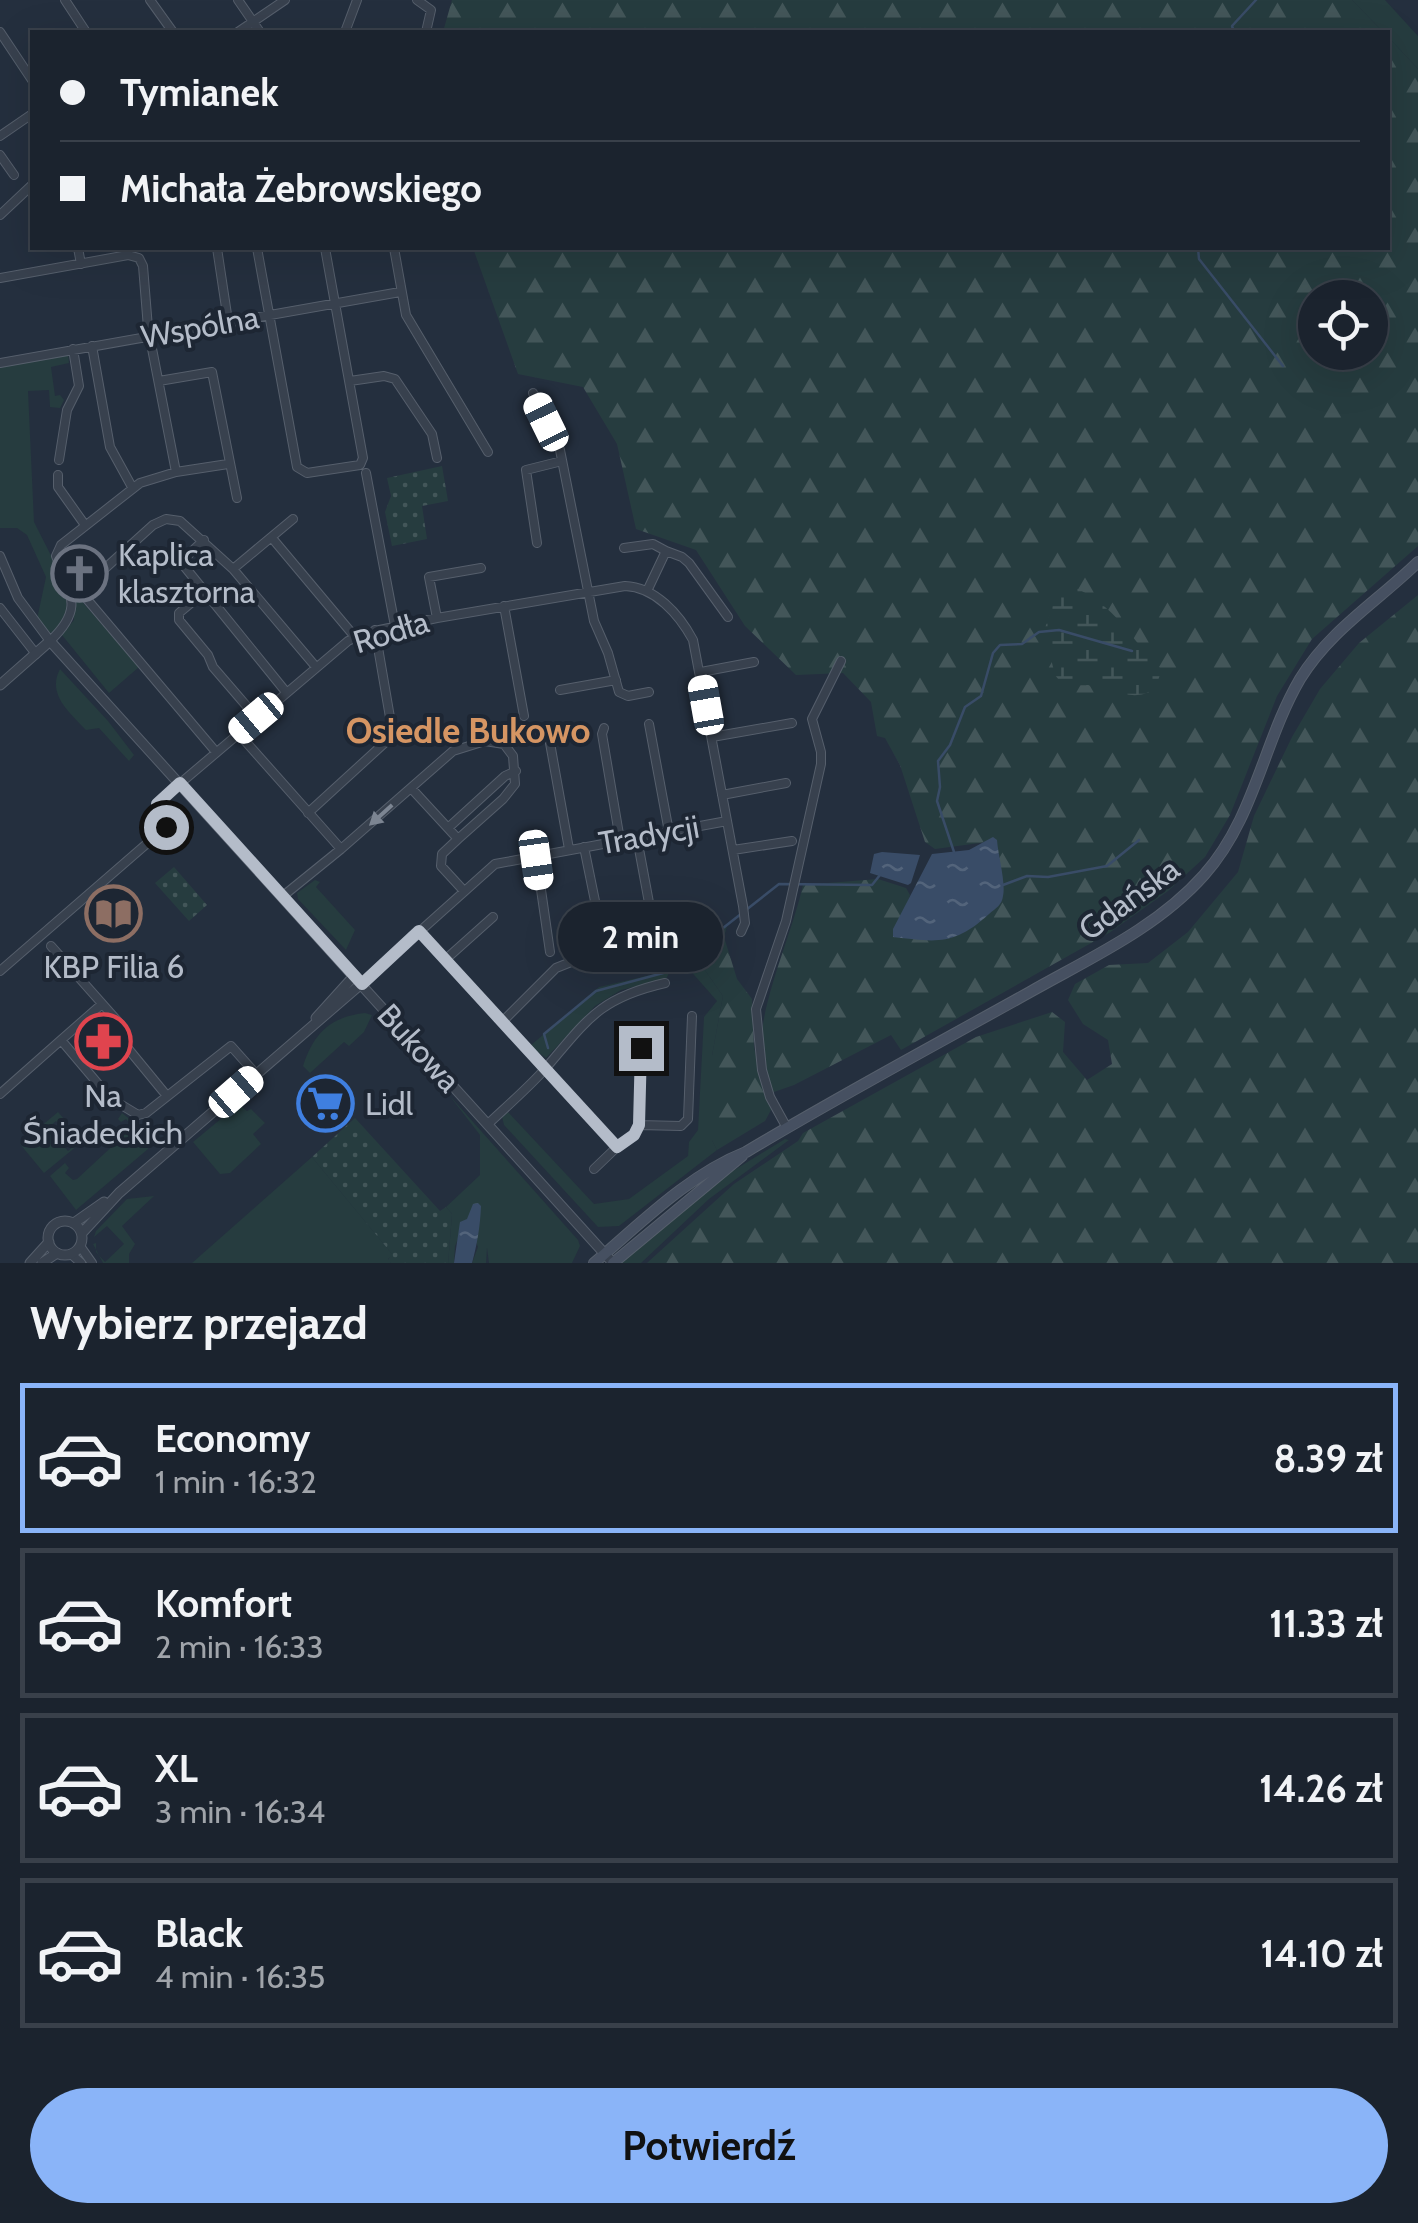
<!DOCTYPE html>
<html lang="pl">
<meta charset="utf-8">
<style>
body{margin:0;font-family:Cabin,sans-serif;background:#282f3a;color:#f1f3f6;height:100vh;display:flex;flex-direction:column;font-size:38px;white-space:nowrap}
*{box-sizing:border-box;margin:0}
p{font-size:32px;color:#a0a4aa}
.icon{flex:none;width:55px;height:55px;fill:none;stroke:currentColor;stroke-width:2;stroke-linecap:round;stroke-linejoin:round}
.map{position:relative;height:1263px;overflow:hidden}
.sheet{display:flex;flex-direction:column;background:#1b232e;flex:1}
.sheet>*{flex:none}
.hud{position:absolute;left:30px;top:30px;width:1360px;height:220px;border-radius:0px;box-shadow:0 10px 40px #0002,0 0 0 2px #39404a;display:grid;align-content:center;height:220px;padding:0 30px;background:#1b232e}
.fabs{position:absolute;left:1298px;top:280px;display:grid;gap:20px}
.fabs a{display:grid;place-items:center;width:90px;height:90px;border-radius:50%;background:#1b232e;box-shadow:0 10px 40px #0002,0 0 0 2px #39404a;font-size:50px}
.end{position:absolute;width:45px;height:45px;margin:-22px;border:12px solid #b4bcc9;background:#111;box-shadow:0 0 0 5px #111}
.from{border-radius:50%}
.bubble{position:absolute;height:70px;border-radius:35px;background:#1b232e;box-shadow:0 10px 40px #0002,0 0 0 2px #39404a;font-size:32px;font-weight:700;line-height:70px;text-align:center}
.car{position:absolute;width:30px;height:60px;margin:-30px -15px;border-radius:12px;box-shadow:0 0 8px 2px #0007;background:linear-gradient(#fff 24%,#345 0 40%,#fff 0 76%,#345 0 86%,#fff 0)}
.hud b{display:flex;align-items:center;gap:35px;height:95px;font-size:38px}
.hud b+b{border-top:2px solid #39404a}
.hud i{width:25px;height:25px;background:#f1f3f6}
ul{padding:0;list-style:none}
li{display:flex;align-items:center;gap:30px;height:150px;margin:0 20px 15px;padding:0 10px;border:5px solid #39404a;border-radius:0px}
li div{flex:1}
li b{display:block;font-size:38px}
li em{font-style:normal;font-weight:700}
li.active{border-color:#8ab4f8}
li>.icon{width:90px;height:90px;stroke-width:1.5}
h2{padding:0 30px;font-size:45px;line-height:120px}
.cta{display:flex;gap:20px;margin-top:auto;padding:20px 30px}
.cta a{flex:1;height:115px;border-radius:60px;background:#8ab4f8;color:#111;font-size:40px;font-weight:700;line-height:115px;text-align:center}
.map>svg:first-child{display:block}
.grass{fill:#263c3f}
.forest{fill:url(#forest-firs);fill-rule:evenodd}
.wetland{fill:url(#wetland-marsh)}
.park{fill:url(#park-dots)}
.water{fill:url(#water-ripples)}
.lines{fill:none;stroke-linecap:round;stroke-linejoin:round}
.stream{stroke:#394c67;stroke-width:2.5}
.minor-casing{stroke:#565f6c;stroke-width:10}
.tertiary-casing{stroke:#565f6c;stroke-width:11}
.secondary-casing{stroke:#565f6c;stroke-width:12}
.minor{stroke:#38414e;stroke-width:8}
.tertiary{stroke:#38414e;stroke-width:9}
.secondary{stroke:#465061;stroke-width:10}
.oneway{fill:#7c8592}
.route{stroke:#b4bcc9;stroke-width:12}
.labels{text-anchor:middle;stroke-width:8;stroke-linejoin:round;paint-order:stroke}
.street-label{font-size:32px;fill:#b4bcc9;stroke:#1d2633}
.poi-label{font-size:32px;fill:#b4bcc9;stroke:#1d2633;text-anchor:start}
.neighbourhood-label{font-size:35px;font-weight:bold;fill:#d59563;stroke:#1d2633}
</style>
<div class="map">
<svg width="1418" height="1263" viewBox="0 0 1418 1263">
<defs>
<pattern id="forest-firs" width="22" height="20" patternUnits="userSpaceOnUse" patternTransform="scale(2.5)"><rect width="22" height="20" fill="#263c3f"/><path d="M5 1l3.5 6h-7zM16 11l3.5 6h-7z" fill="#435659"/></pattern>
<pattern id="wetland-marsh" width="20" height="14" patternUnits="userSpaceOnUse" patternTransform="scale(2.5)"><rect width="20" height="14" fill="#263c3f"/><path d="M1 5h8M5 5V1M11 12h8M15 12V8" fill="none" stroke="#435659"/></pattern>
<pattern id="park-dots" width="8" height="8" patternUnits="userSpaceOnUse" patternTransform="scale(2.5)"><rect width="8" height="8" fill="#263c3f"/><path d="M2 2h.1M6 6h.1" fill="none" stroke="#435659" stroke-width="1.8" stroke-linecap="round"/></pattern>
<pattern id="water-ripples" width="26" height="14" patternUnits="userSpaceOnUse" patternTransform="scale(2.5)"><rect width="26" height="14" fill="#394c67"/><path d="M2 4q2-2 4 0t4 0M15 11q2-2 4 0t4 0" fill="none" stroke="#53647b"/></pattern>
</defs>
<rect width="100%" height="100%" fill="#242f3e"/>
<path class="grass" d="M1352 0H1385L1418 36V69L1388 37V32H1383Z
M68 354 69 363 51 367 55 396 60 395 64 400 60 408 50 407 49 390 28 391 34 522 66 585 67 618 53 633 48 632 37 619 46 577 27 535 17 528H0V367Z
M77 596 139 667 109 693 62 635 74 620 72 598Z
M60 669 108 721 134 755 129 761 99 728 86 730C68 711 47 694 60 669Z
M315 880 320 882 316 887 355 930 346 950 298 899 297 893Z
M727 926 724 937 696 957 723 996 712 1056V1140L717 1150 619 1226 598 1227 504 1125 502 1117 508 1112 594 1204 629 1199 688 1156 689 1142 698 1130 704 1017 717 1001 688 968 669 973 666 979 621 990 595 1006 546 1058 530 1046 599 987 659 973 668 962 664 936Z
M365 1013 372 1015 364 1032 349 1046 344 1042 310 1073 303 1066C314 1033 330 1017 365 1013Z
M449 1095 578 1240 580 1246 572 1263H489L487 1248 486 1263H472L478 1247 467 1219 455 1246 454 1263H448L452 1214 446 1207 480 1175V1135Z
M238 1104 247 1111 251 1109 265 1123 253 1134 261 1144 230 1173 220 1174 193 1142 234 1108 237 1110 241 1107Z
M58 1112 65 1120 60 1125 56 1121 48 1128 68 1151 76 1144 73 1139 78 1135 83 1141 44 1173 20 1144Z
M122 1113 137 1125 136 1130 147 1142 148 1149 76 1210 50 1176 65 1163 69 1168 65 1173 73 1180 77 1179 133 1127 126 1119 121 1122 118 1119Z
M785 1139 789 1140 709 1199 641 1263H619L731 1172Z
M312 1157 393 1255 388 1259 391 1263H192Z
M154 1196 122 1226 135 1244 129 1254V1263H103L93 1244 96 1243V1252L105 1262 124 1244 107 1226 94 1237 96 1231 127 1199Z"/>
<path class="forest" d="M452 0H1352L1383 32H443Z
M1388 37 1418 69V546L1312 639 1277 696 1230 815 1205 857 1168 891 1109 933 901 1050 891 1035 794 1085 771 1093C768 1081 762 1067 761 1054 758 1007 792 935 803 885L878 879 906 888 910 895 897 933 987 842 935 849 925 842 900 765 885 738 877 736 871 702 843 673 796 675 745 626 696 550 636 529 617 444 583 387 518 374 473 248H1388ZM1315 298H1370V352H1315Z
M1418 595V1263H647L734 1184 798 1141 803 1133 976 1037 1052 1012 1065 1022 1063 1052 1087 1080 1112 1064 1108 1040 1083 1024 1068 1000 1075 984 1109 965 1148 963 1188 932 1238 872 1254 816 1292 737 1320 689 1359 643Z
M724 937 737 979 752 999 754 1048 771 1110 765 1121 717 1150 712 1140V1056L723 996 696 957Z"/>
<path class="wetland" d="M1070 585C1118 607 1126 634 1161 669 1155 710 1118 692 1095 686 1084 684 1073 687 1062 684L1055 675 1044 631 1058 590Z"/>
<path class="park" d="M442 466 448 501 422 506 427 539 392 546 385 512 391 496 387 478Z
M174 867 207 905 189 921 155 883Z
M355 1118 440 1211 446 1207 452 1214 448 1263H391L388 1260 392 1254 312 1157Z"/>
<path class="water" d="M993 837 997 840C998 855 1006 883 1003 896 1002 905 996 908 989 914 954 946 937 942 893 937V929L932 854 969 850Z
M882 852 920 855 911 883 908 885 870 873 874 854Z
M478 1203 481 1206C480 1228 477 1244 472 1263H454L460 1222 467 1219 473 1204Z"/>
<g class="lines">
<path class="stream" d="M1234 32 1232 26 1256 0
M1198 248 1199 259 1283 366
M954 852 937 801 940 787 938 761 950 745 965 707 981 696 993 653 1000 645 1022 644 1039 632 1059 630 1132 651
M1003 885 1027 876 1048 877 1107 866 1139 840
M548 1048 544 1034 596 991 667 972 779 884 872 885 880 875"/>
<defs>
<path id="minor" d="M65 0 86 32
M150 0 173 32
M238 0 260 32
M417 0 431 10 426 32
M0 32 32 80
M238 32 285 0
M345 32 357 0
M0 136 32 114
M0 155 14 175
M0 215 32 185
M78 248 81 264
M217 248 228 321
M257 248 297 467 307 473 360 465 363 458 325 248
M394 248 406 315 488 452
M0 278 128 255 139 258 143 266 148 328 176 472
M92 346 110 447 132 487
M0 363 400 292
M159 381 212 372 237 498
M350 381 384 376 395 379 432 434 437 458
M533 393 560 450 594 621 608 653 619 692 628 696 649 692
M59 460 67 410 79 386 73 349
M366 473 395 626
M58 475V487L85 525
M272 538 355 637
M204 540 186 557 184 566 286 692
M537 543 526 470 562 461
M624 548 653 544 666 551 648 589
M666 551 682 557 689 563 728 617
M0 556 18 598 50 641C84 609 71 595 56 556L61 545 140 483 176 472 228 464
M233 569 293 519
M203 593 179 613V620L208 655 213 667 256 717
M504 606 524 716
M0 608 36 654
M437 618 429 577 481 568
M701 672 754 662
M560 690 616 680
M649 724 669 832
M604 728 602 734 620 840
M238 733 341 849
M712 737 792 723
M550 743 569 849
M216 752 80 591 153 525 166 519 180 521 233 569 316 667
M411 788 458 839 442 854 441 866 464 891
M722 795 786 783
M308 813 390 738 392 729 375 630
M448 828 505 776 516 771
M637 838 660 962
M584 847 606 955
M733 850 792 841
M536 855 550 952
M283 896 341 849 453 751 485 741 504 744 513 756 515 784 503 799 458 839
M419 931 617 1147 634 1135 639 1125 641 1048
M51 946 121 1025V1040L167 1096
M446 959 493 917
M0 971 166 827 168 818 157 803 348 641 365 633 437 618 625 586C655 587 679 614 693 640L743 906 745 923 741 932
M361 984 495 864 727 821
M502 1022 556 968 576 960 616 953
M61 1040 102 1004
M0 1094 61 1040 110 1098 138 1115 146 1113 231 1046 256 1074
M488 1124C507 1106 528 1088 545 1069 587 1020 599 998 665 983
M639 1125 681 1126 688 1119 692 1016
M787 1128 770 1097 762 1070 756 1009 786 921 821 764V752L812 719 841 661
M594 1169 617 1147
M80 1246 92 1263
M71 1254 81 1263"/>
<path id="tertiary" d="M0 685 50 641 613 1263
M316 1018 354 976
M48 1238a17 17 0 1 1 34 0a17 17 0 1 1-34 0Z
M74 1223 104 1202
M82 1233 119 1193 361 984
M30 1263 49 1242
M42 1263 57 1253"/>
<path id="secondary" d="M594 1263C641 1223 688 1175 746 1152 839 1096 935 1045 1030 992 1090 958 1157 928 1204 875 1255 818 1263 742 1300 679 1330 630 1378 601 1418 562
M613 1263 742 1156"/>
</defs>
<use href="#minor" class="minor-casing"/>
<use href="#tertiary" class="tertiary-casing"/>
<use href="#secondary" class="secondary-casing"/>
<use href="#minor" class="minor"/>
<use href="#tertiary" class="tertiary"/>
<use href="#secondary" class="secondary"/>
</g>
<defs><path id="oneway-solid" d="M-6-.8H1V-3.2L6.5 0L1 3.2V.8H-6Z" transform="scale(2.5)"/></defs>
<use class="oneway" href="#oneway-solid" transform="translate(381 815) rotate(138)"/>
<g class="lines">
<path class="route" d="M166 827 168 818 157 804 180 783 362 984 419 931 617 1147 634 1135 639 1125 641 1048"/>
</g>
<defs>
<symbol id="church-ring" viewBox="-11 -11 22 22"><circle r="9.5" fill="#1d2633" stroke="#6b7280" stroke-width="1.5"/><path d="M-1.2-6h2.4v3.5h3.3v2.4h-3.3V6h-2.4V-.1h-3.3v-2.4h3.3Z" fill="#6b7280"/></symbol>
<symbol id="library-ring" viewBox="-11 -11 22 22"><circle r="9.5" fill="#1d2633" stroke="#8d6e63" stroke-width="1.5"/><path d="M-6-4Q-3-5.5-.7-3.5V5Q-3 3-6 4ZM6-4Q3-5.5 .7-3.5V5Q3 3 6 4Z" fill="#8d6e63"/></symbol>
<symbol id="pharmacy-ring" viewBox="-11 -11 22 22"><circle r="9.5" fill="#1d2633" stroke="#e0444e" stroke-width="1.5"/><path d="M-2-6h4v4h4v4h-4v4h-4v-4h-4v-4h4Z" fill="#e0444e"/></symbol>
<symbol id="supermarket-ring" viewBox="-11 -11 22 22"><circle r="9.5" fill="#1d2633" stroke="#3f7fe0" stroke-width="1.5"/><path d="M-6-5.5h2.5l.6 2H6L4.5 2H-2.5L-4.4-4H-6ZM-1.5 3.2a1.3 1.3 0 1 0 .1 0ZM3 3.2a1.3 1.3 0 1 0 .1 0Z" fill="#3f7fe0"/></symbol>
</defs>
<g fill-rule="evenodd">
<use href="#church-ring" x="48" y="542" width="63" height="63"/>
<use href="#library-ring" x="82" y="882" width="63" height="63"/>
<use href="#pharmacy-ring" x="72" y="1010" width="63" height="63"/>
<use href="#supermarket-ring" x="294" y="1072" width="63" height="63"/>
</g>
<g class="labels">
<g class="street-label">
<text transform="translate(200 327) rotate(-10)" y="11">Wspólna</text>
<text transform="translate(391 632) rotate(-17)" y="11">Rodła</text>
<text transform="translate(649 835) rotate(-10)" y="11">Tradycji</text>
<text transform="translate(1129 899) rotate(-36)" y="11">Gdańska</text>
<text transform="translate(419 1048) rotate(48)" y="11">Bukowa</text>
</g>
<g class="poi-label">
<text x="118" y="566">Kaplica<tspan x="118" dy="37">klasztorna</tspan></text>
<text x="114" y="978" text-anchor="middle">KBP Filia 6</text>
<text x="103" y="1107" text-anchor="middle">Na<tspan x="103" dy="37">Śniadeckich</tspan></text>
<text x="365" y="1115">Lidl</text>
</g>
<g class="neighbourhood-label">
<text x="468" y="743">Osiedle Bukowo</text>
</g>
</g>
</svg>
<div class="fabs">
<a><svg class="icon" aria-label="locate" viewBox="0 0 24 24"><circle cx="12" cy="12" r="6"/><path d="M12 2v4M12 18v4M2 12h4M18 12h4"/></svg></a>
</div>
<i class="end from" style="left:166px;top:827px"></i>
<i class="end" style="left:641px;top:1048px"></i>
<div class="bubble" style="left:558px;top:902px;width:165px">2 min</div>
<i class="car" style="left:546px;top:422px;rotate:334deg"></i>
<i class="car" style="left:706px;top:705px;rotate:350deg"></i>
<i class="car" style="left:256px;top:718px;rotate:230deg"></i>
<i class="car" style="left:536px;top:860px;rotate:172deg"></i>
<i class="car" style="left:236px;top:1092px;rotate:49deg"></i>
<div class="hud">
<b><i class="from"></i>Tymianek</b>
<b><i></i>Michała Żebrowskiego</b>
</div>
</div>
<section class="sheet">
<h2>Wybierz przejazd</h2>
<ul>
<li class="active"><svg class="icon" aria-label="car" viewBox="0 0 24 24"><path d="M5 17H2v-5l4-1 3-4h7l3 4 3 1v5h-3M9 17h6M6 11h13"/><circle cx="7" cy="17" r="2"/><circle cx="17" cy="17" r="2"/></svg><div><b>Economy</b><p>1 min · 16:32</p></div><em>8.39 zł</em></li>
<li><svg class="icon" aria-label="car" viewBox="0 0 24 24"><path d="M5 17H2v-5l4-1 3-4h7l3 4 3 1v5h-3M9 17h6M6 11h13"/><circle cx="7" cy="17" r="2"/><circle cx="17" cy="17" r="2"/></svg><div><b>Komfort</b><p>2 min · 16:33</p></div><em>11.33 zł</em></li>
<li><svg class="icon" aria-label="car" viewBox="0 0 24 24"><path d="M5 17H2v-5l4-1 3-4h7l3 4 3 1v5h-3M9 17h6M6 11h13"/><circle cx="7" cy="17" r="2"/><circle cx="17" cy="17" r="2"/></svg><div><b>XL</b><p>3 min · 16:34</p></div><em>14.26 zł</em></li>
<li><svg class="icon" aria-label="car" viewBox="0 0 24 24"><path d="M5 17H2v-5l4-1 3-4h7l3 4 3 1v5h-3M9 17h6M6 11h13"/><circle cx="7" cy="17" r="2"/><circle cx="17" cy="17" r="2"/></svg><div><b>Black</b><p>4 min · 16:35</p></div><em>14.10 zł</em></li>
</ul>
<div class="cta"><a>Potwierdź</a></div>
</section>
